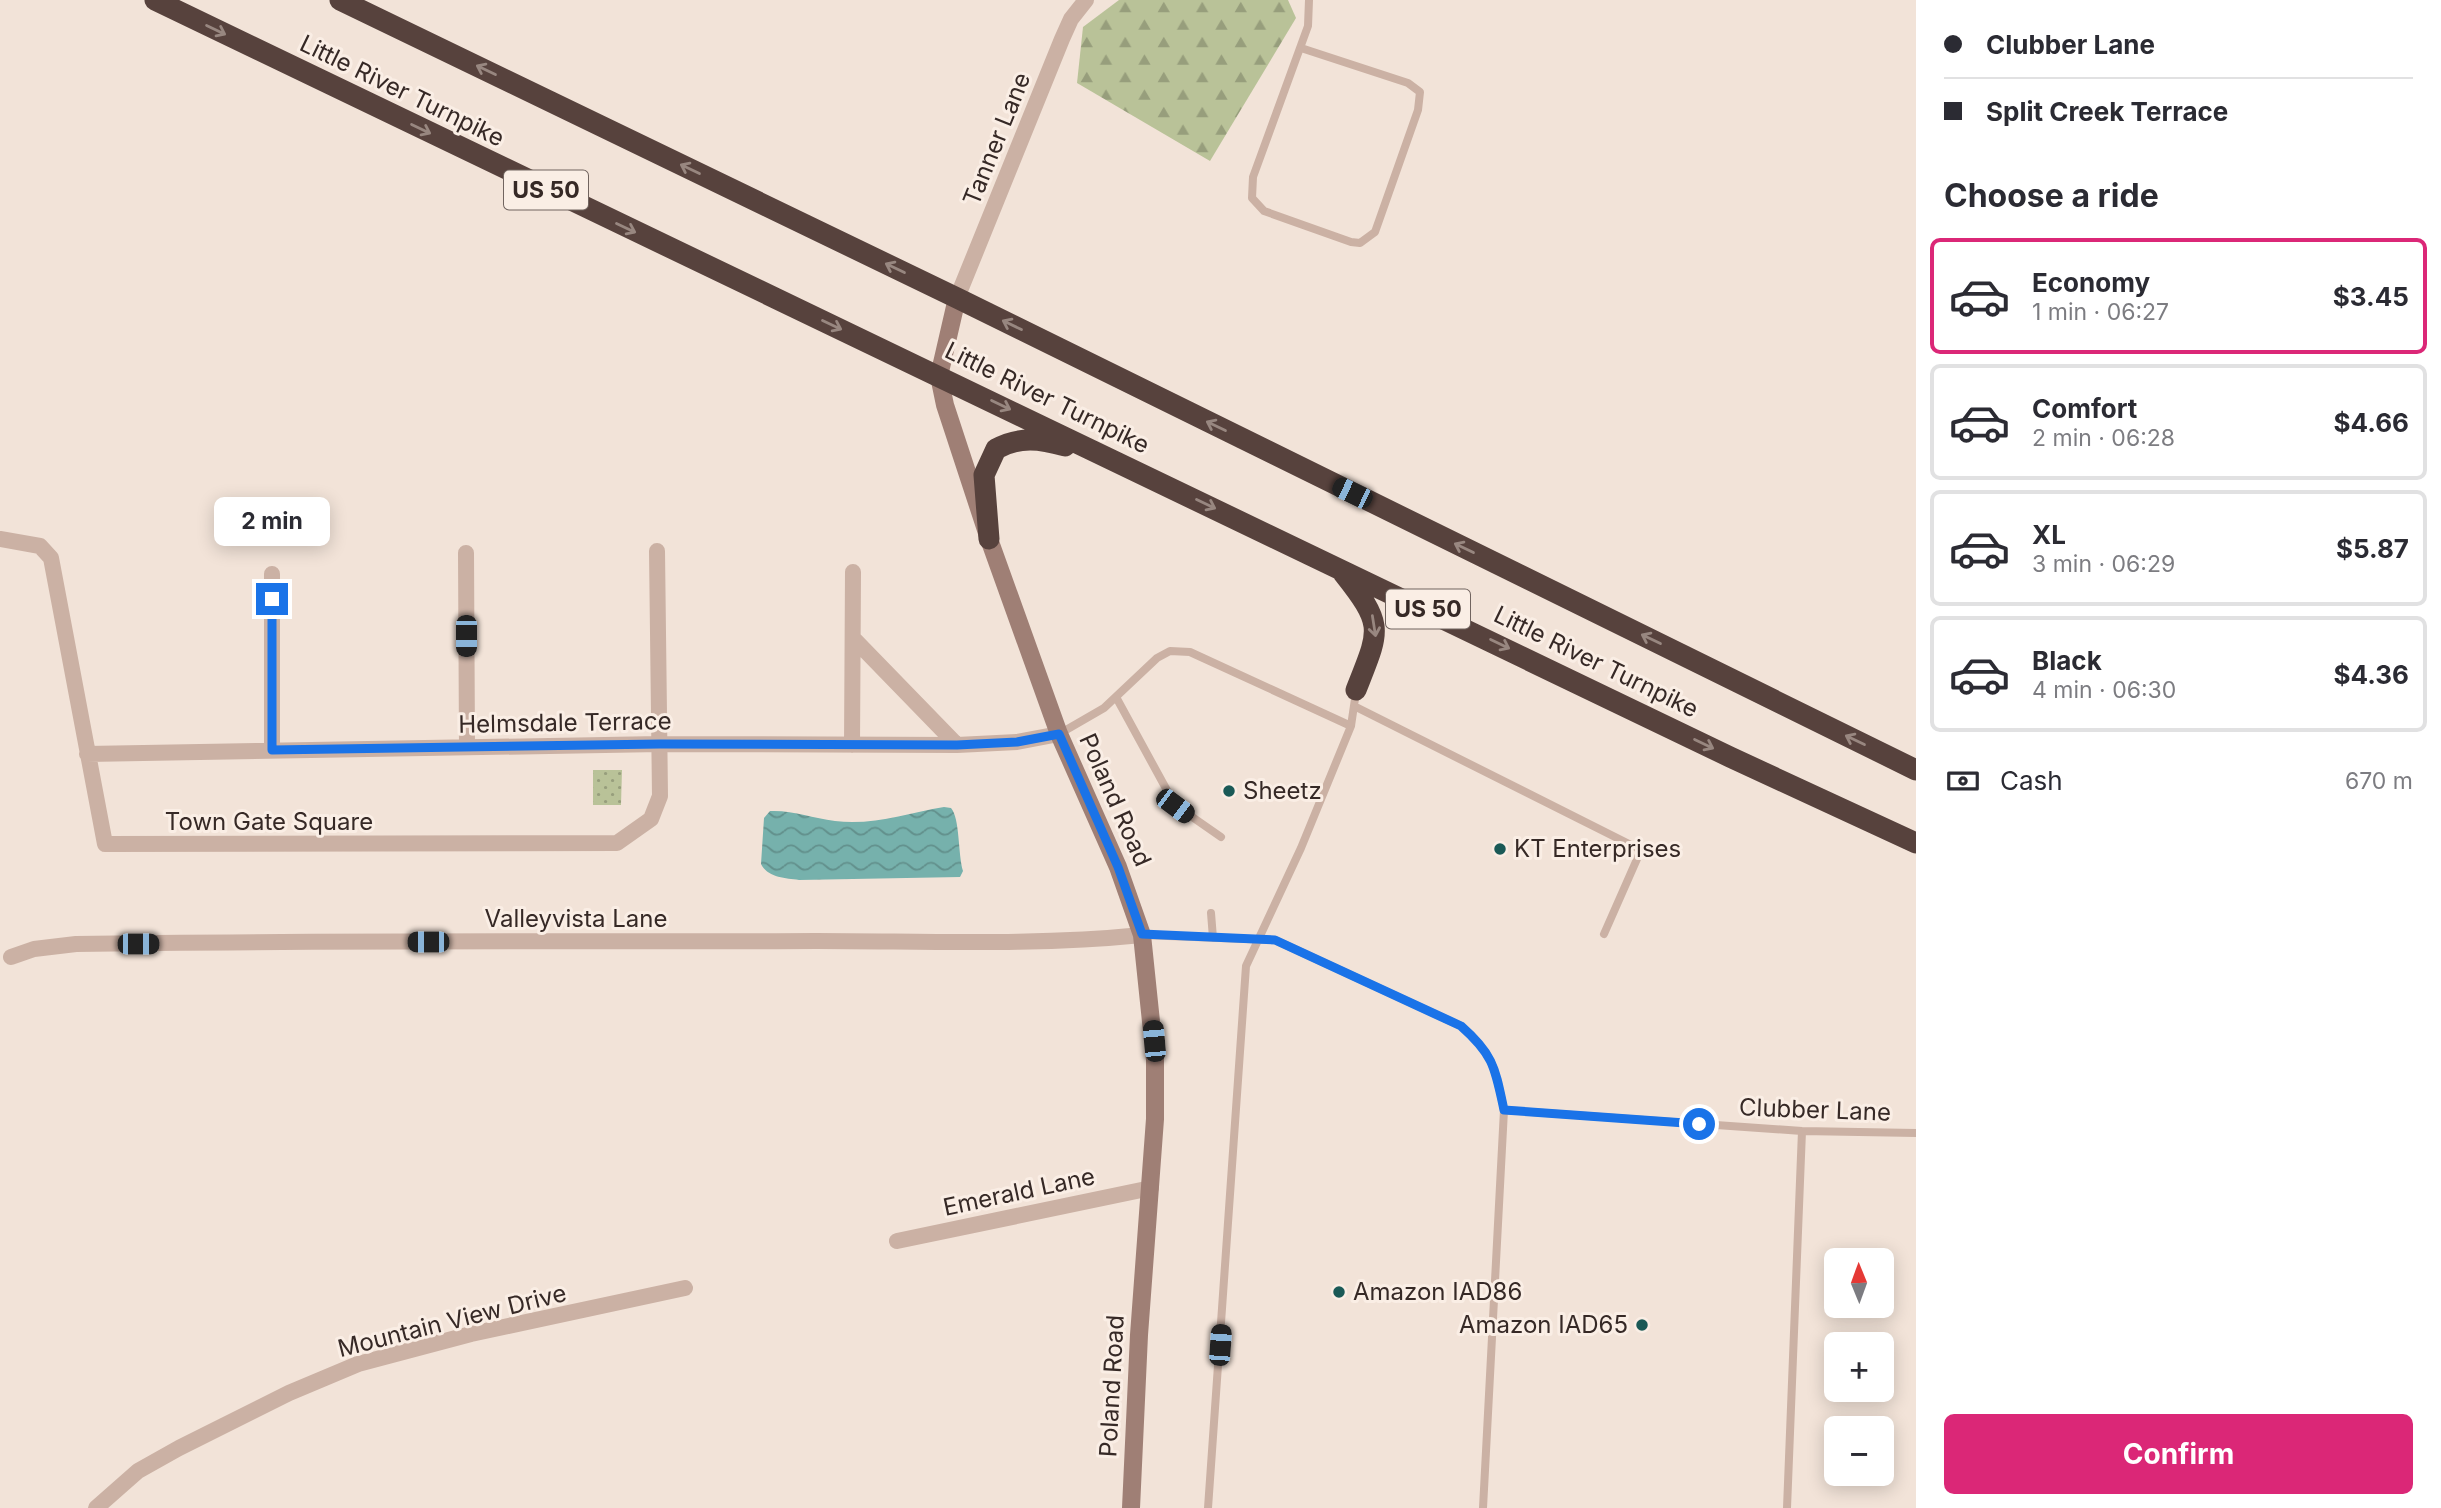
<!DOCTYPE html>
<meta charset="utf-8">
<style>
body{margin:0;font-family:Inter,sans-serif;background:#f2f2f3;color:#2b2b33;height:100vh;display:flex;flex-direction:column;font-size:26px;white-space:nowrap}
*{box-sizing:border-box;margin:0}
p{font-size:23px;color:#7c7c81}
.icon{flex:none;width:38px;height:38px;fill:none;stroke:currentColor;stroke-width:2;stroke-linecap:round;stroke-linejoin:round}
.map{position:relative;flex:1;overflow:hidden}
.panel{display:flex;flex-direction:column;background:#fff;width:525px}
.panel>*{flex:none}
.hud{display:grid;align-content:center;height:154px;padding:0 28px;background:#fff}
.needle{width:46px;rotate:359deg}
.buttons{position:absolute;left:1824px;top:1248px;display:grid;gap:14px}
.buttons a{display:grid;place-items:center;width:70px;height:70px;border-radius:10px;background:#fff;box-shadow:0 4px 18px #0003;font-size:35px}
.end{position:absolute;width:32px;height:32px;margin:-16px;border:9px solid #1a73e8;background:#fff;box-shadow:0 0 0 4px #fff}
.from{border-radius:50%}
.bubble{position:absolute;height:49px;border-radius:10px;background:#fff;box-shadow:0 4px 18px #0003;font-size:23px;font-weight:700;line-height:49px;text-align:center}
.car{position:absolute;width:21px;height:42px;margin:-21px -10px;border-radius:9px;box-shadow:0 0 5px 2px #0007;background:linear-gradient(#222 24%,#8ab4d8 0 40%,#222 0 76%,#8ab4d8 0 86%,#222 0)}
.hud b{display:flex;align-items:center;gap:24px;height:66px;font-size:26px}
.hud b+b{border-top:2px solid #e1e1e2}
.hud i{width:18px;height:18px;background:#2b2b33}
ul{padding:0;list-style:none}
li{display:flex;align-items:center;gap:21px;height:116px;margin:0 14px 10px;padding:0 14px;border:4px solid #e1e1e2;border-radius:10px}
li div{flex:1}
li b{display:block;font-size:26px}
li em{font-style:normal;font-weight:700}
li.selected{border-color:#db2777}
li>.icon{width:63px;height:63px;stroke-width:1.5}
h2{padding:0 28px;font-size:32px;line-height:84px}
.pay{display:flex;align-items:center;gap:18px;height:77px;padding:0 28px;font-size:26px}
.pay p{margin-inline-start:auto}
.cta{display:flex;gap:14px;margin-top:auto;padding:14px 28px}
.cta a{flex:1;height:80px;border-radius:10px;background:#db2777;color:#fff;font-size:28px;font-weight:700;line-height:80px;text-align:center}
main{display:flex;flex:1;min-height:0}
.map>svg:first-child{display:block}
.forest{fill:url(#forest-firs)}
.park{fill:url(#park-dots)}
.water{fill:url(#water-waves)}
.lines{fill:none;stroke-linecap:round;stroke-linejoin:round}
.lane{stroke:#cbb1a4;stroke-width:8}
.street{stroke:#cbb1a4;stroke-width:16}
.secondary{stroke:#9f7f75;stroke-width:18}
.highway{stroke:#57423d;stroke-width:21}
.oneway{stroke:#988780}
.route{stroke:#1a73e8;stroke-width:9}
.poi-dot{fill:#1a5956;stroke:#faeee5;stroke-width:2.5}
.labels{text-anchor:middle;stroke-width:6;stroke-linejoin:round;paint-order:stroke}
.shield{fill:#faeee5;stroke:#71645f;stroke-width:2}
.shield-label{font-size:23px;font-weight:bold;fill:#362926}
.street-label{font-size:24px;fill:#362926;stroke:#faeee5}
.poi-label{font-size:24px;fill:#362926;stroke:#faeee5;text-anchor:start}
</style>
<main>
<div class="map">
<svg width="1916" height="1508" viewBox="0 0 1916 1508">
<defs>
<pattern id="forest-firs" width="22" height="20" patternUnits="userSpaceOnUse" patternTransform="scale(1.75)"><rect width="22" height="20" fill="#b9c298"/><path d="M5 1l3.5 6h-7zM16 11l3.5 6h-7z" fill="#979e7c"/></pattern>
<pattern id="park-dots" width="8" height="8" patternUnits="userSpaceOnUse" patternTransform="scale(1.75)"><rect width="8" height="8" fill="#b9c298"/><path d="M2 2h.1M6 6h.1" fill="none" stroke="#979e7c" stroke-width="1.8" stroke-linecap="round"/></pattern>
<pattern id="water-waves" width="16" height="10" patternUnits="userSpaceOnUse" patternTransform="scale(1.75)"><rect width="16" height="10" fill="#76b1ac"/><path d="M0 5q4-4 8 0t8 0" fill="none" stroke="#62908c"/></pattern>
</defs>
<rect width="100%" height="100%" fill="#f2e3d8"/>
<path class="forest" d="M1119 0H1288L1296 18 1210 161 1077 83 1083 27Z"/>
<path class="park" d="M593 770H622L621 805H593Z"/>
<path class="water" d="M944 807 951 808C960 818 958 855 963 871L960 877 799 880C785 878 768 878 761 864L764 818 770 811C793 810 812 818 835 821 872 826 908 813 944 807Z"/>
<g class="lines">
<path class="lane" d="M1301 48 1408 83 1420 92 1418 110 1375 232 1360 243 1351 242 1264 211 1252 198 1253 177 1308 26 1309 0
M1116 697 1175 805 1221 837
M1354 706 1641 850 1604 934
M1059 734 1104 708 1157 658 1170 651 1190 652 1351 726
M1211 913 1213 938
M1142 935 1275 940 1461 1026C1494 1055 1495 1068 1504 1110L1483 1508
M1504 1110 1802 1131 1916 1133
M1208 1508 1246 966 1301 848 1351 726 1356 692
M1787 1508 1802 1131"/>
<path class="street" d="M957 298 1062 39 1071 19 1086 0
M0 539 40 546 51 558 105 844 617 843 651 819 660 796 657 551
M466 553 467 747
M272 574V750
M854 639 957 745
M852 745 853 572
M87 754 660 744 957 745 1017 742 1059 734
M11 957 34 949 76 944C323 940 569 942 816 941 925 941 1033 946 1142 935
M897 1241 1151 1188
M96 1508 138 1471 179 1448 289 1393 358 1364 471 1334 685 1288"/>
<path class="secondary" d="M957 298 939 376 945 405 989 539 1059 734 1118 867 1142 935 1155 1060V1119L1139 1335 1131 1508"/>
<path class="highway" d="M155 0 1730 757 1916 843
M340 0 957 298 1916 770
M989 539 984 475 996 449C1019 436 1041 439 1065 446
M1343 573C1385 626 1380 629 1356 690"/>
</g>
<defs><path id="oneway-shaft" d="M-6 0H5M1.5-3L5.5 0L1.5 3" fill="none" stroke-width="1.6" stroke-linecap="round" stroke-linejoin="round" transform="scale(1.75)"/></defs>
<g class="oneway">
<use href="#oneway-shaft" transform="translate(216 30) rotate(26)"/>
<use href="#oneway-shaft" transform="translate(486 70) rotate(-154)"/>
<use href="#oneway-shaft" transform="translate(421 129) rotate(26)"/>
<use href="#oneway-shaft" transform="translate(690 169) rotate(-154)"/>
<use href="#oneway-shaft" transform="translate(626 228) rotate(25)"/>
<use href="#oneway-shaft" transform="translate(895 268) rotate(-154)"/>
<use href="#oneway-shaft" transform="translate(832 325) rotate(25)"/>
<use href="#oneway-shaft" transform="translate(1012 325) rotate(-154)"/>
<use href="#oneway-shaft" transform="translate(1001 405) rotate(26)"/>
<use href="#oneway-shaft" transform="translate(1216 426) rotate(-154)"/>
<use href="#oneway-shaft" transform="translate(1206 504) rotate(26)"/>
<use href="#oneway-shaft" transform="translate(1464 548) rotate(-154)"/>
<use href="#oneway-shaft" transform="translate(1374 626) rotate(81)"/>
<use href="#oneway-shaft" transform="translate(1651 639) rotate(-154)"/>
<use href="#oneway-shaft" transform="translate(1500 644) rotate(26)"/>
<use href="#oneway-shaft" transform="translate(1855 740) rotate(-154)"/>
<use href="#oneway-shaft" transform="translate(1704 744) rotate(26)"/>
</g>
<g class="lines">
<path class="route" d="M272 599V750L660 744 957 745 1017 742 1059 734 1118 867 1142 934 1275 940 1461 1026C1494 1055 1495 1068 1504 1110L1699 1124"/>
</g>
<g class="poi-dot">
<circle cx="1229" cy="791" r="7"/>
<circle cx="1500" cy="849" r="7"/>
<circle cx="1339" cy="1292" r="7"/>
<circle cx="1642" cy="1325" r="7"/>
</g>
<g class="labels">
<g class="shield">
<rect x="504" y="170.5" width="84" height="39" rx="5"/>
<rect x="1386" y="589.5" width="84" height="39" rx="5"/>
</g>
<g class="shield-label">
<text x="546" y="198">US 50</text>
<text x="1428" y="617">US 50</text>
</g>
<g class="street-label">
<text transform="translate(402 91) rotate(26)" y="8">Little River Turnpike</text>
<text transform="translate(997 139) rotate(-68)" y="8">Tanner Lane</text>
<text transform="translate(1047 398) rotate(26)" y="8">Little River Turnpike</text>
<text transform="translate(1596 662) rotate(26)" y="8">Little River Turnpike</text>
<text transform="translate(565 723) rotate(-1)" y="8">Helmsdale Terrace</text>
<text transform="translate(1115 800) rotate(66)" y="8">Poland Road</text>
<text x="269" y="830">Town Gate Square</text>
<text x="576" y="927">Valleyvista Lane</text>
<text transform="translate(1815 1110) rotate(2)" y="8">Clubber Lane</text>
<text transform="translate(1019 1192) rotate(-12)" y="8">Emerald Lane</text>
<text transform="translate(452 1321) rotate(-14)" y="8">Mountain View Drive</text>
<text transform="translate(1112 1386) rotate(-87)" y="8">Poland Road</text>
</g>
<g class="poi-label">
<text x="1243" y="799">Sheetz</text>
<text x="1514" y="857">KT Enterprises</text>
<text x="1353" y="1300">Amazon IAD86</text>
<text x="1628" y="1333" text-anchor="end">Amazon IAD65</text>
</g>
</g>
</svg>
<div class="buttons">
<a><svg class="needle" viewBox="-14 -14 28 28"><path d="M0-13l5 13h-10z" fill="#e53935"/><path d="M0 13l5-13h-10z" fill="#7c7c81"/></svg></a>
<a>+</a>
<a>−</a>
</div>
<i class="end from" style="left:1699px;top:1124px"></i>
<i class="end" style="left:272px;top:599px"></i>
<div class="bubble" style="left:214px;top:497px;width:116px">2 min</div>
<i class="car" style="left:1352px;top:493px;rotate:296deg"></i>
<i class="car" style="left:466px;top:636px;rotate:180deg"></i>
<i class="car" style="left:1175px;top:806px;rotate:127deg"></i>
<i class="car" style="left:428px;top:942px;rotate:270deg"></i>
<i class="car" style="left:138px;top:944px;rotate:90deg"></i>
<i class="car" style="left:1154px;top:1041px;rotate:355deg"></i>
<i class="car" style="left:1220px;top:1345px;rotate:4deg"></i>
</div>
<section class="panel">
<div class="hud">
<b><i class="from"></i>Clubber Lane</b>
<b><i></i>Split Creek Terrace</b>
</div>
<h2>Choose a ride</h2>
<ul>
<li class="selected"><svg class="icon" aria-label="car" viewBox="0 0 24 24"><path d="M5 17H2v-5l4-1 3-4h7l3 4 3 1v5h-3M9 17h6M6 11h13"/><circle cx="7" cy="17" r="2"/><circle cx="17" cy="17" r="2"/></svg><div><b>Economy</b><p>1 min · 06:27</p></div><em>$3.45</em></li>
<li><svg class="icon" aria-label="car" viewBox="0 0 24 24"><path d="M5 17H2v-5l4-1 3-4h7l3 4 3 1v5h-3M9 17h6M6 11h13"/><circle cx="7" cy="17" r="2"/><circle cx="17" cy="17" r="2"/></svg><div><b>Comfort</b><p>2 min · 06:28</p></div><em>$4.66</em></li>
<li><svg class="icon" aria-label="car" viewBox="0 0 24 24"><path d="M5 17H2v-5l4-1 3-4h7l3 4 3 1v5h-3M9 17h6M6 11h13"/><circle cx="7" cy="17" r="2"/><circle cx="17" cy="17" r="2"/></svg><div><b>XL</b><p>3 min · 06:29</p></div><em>$5.87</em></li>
<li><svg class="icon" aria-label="car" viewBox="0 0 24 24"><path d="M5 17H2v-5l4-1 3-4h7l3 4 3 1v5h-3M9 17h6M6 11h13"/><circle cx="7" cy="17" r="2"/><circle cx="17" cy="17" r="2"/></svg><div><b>Black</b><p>4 min · 06:30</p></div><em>$4.36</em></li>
</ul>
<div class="pay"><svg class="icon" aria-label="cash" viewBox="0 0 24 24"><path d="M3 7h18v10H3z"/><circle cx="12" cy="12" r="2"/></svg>Cash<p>670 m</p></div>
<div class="cta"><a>Confirm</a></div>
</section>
</main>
